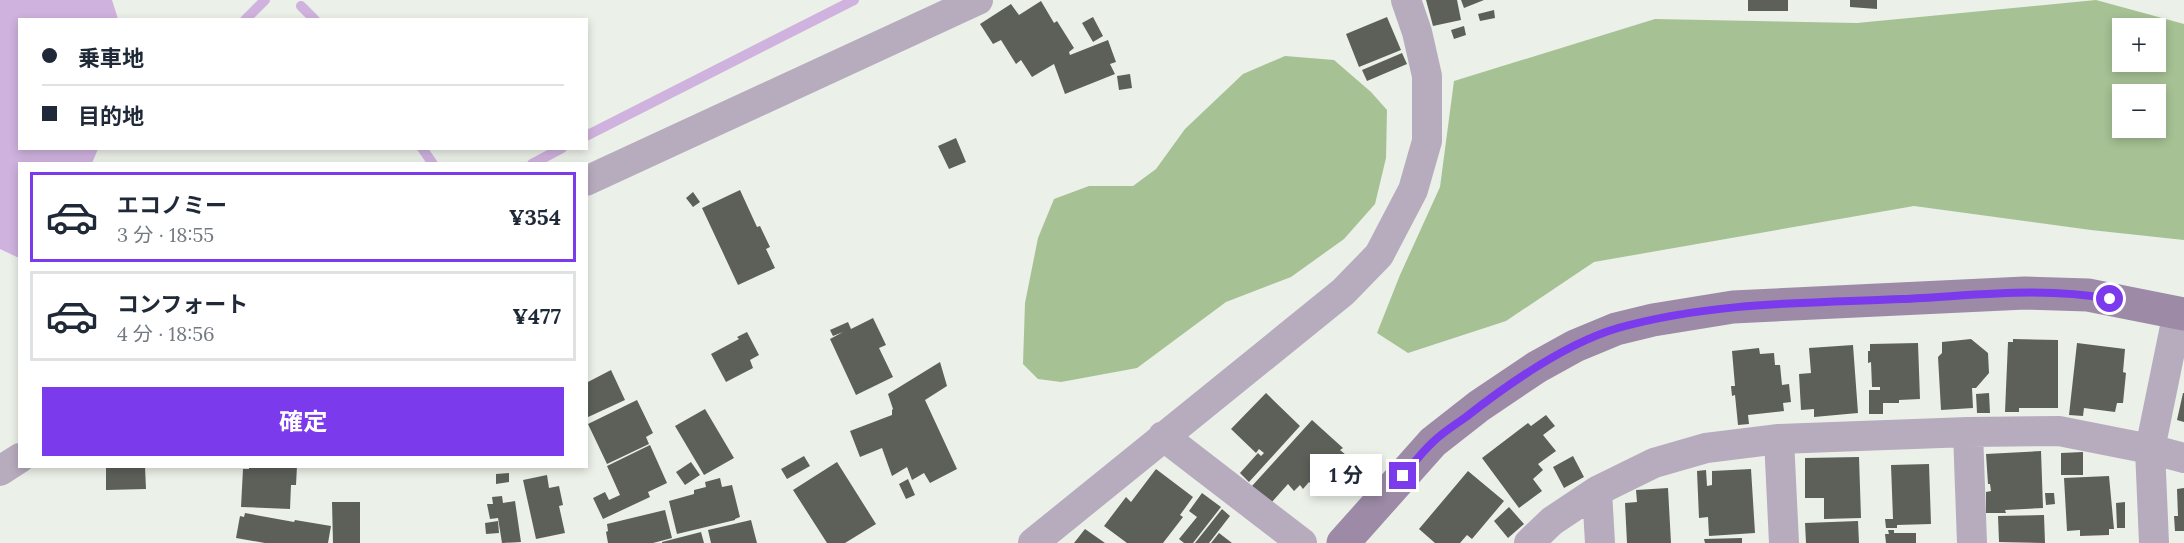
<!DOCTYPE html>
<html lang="ja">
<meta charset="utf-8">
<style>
body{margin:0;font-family:Lora,"Noto Sans JP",serif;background:#f2f2f3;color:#1f2937;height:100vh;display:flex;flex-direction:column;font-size:22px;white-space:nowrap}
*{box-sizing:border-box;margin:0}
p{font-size:20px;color:#747a83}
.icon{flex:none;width:33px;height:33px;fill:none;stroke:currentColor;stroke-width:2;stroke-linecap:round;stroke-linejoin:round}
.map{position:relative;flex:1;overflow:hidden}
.sheet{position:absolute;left:18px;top:162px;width:570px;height:306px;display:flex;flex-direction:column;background:#fff;border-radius:0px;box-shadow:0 3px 9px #0003}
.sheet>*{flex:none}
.hud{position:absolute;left:18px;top:18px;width:570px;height:132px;border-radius:0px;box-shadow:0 3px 9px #0003;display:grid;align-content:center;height:132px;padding:0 24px;background:#fff}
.fabs{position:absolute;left:2112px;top:18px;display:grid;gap:12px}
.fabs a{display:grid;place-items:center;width:54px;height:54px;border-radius:0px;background:#fff;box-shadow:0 3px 9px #0003;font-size:30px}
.end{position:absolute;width:27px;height:27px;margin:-14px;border:8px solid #7c3aed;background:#fff;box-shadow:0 0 0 3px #fff}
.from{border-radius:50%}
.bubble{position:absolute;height:42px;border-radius:0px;background:#fff;box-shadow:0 3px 9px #0003;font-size:20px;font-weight:700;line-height:42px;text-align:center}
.hud b{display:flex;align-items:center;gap:21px;height:57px;font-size:22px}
.hud b+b{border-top:2px solid #e0e1e3}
.hud i{width:15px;height:15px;background:#1f2937}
ul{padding:10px 0 0;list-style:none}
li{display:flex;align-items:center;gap:18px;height:90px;margin:0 12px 9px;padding:0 12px;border:3px solid #e0e1e3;border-radius:0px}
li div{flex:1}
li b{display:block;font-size:22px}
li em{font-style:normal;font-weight:700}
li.on{border-color:#7c3aed}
li>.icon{width:54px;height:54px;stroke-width:1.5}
.cta{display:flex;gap:12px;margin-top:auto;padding:12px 24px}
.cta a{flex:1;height:69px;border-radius:0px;background:#7c3aed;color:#fff;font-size:24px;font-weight:700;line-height:69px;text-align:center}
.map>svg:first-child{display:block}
.forest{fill:#a6c194;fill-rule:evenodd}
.water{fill:#cfb2de}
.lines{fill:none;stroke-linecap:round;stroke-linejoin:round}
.stream{stroke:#cfb2de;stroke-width:10}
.building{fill:#5c6059}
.street{stroke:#b7abbe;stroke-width:30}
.secondary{stroke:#9c8aa6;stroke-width:33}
.route{stroke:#7c3aed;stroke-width:8}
</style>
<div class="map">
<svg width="2184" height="543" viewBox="0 0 2184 543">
<rect width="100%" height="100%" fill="#ebf0e8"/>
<path class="forest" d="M2096 0 2184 24V240L2091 230 1914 206 1594 262 1506 321 1408 353 1377 333 1400 275 1440 187 1454 81 1655 19 1857 23ZM2122 28H2156V62H2122ZM2122 94H2156V128H2122Z
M1285 56 1334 60 1371 92 1387 110 1386 158 1375 204 1344 239 1291 277 1226 302 1137 368 1061 382 1038 379 1023 364 1025 303 1038 238 1054 199 1089 186H1133L1156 169 1185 129 1243 74Z"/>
<path class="water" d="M0 0H112L118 19 20 20V148L98 149 92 163 20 164 19 258 0 249Z"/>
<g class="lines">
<path class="stream" d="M301 6 315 20
M245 20 265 0
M586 136 854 0
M422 148 433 164
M532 164 562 148"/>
</g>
<path class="building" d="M1426 0H1457L1461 20 1433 26Z
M1461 0H1484L1464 8Z
M1748 0H1788V11H1748Z
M1850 0H1877V9L1850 7Z
M1041 1 1054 23 1057 21 1074 48 1069 52 1070 55 1108 40 1116 62 1110 64 1115 74 1065 94 1054 64 1032 77 1021 60 1016 64 1001 40 993 44 980 24 1011 4 1019 15Z
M1494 10 1495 18 1480 21 1478 14Z
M1093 17 1103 36 1093 42 1082 23Z
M1387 17 1401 50 1359 67 1346 34Z
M1464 26 1466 35 1454 39 1451 30Z
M1402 53 1407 64 1367 81 1362 70Z
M1130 74 1132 88 1119 90 1117 76Z
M956 138 966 162 949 169 938 146Z
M740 190 757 227 760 226 770 247 766 249 775 268 738 285 702 208Z
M693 192 700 202 693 207 686 198Z
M873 318 886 345 879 348 893 377 856 395 830 339 843 332 833 336 830 330 848 322 851 329Z
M747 332 759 355 750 360 753 368 726 382 711 354 739 339 737 337Z
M1971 339 1988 353 1989 373 1976 388H1972L1973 408 1941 410 1938 357 1942 353V342Z
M2013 339 2058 340V408H2019V412H2005L2008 342H2013Z
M1918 343 1920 399 1899 400V403H1883V414H1869V390H1880V387H1872L1871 362 1868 363V351H1870V344Z
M2077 343 2125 349 2123 372 2126 373 2123 403H2117L2115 412 2084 408 2083 416 2069 415Z
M1853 345 1858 413 1814 417V409L1801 410 1799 374 1811 373 1809 348Z
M1759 348 1760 354 1774 353 1775 365H1780L1782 385 1789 384 1791 402 1783 403 1784 411 1748 415 1749 424 1738 425 1735 395 1732 396 1731 386H1735L1732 351Z
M940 362 947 386 925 400 957 469 930 483 924 473 912 480 907 467 892 476 882 448 860 457 850 431 892 415V410L893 409 888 394Z
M611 370 625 400 586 418V383Z
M1266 393 1300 426 1249 482 1240 473 1258 453 1261 456 1264 453 1259 449 1256 453 1231 429Z
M1989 393 1990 413H1977L1976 394Z
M2183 393H2184V422L2177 420Z
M637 400 653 433 646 437 649 444 607 464 588 424Z
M705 409 734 458 704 475 675 426Z
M1546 415 1555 426 1543 435 1556 451 1538 464 1543 470 1533 479 1542 491 1519 508 1482 458 1528 423 1531 426Z
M1312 420 1343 448 1340 450 1346 455 1336 466 1341 470 1338 474 1340 476 1323 494 1309 482 1303 489 1300 485 1294 491 1288 484 1271 503 1252 486Z
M650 445 667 483 648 492 650 497 603 519 593 498 605 492 609 500 620 495 607 466Z
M2041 451 2043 508 2005 510 2006 513H1986V492L1991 491 1990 484H1988L1986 454Z
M2083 452V475H2061V453Z
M804 456 810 466 787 479 781 469Z
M1573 456 1584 477 1564 488 1553 467Z
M1859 457 1861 518 1824 519V498H1805V458Z
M691 462 700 475 685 485 676 472Z
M837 462 876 524 845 543H827L793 490Z
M1929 464 1931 524 1897 525V528H1886L1885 519H1893L1891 465Z
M106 466H145L146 489 106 490Z
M249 466H297L296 485H291L290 509 241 507 243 469H249Z
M1156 469 1193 497 1180 515 1183 517 1163 543H1127L1104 526 1126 497 1131 502Z
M1751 469 1755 533 1709 536 1708 517 1699 518 1697 471 1706 470 1707 486 1712 485V471Z
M1468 471 1504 501 1472 539 1467 535 1460 543H1435L1419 529Z
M509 473V482L496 484V474Z
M547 475 549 488 559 486 563 505 559 506 565 533 536 539 523 480Z
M2109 476 2114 529H2109V535L2080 536V530L2067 531 2064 478Z
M720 478 722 487 732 485 740 517 735 519V520L677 534 669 501 694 494V490L706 487 705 482Z
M908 479 915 495 906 499 899 484Z
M1668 488 1671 543H1627L1625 503 1637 502 1636 490Z
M2184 488V531H2175L2174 516H2178L2177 489Z
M1202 493 1221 507 1193 543H1184L1179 539 1197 517 1189 511Z
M2045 493H2054L2055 504 2046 505Z
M502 496 503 503 515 501 521 542 502 543 498 518 490 519 487 504H493L492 497Z
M332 502H360V543H333Z
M2125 502V528H2117L2116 503Z
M1509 507 1524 524 1508 538 1494 521Z
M1222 509 1230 516 1209 543H1195Z
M665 510 672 538 653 543H608L606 532 608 531 607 524Z
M245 513 294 522 295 520 331 526 328 543H265L236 538 240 516 244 517Z
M2044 515 2045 543 1999 542 1998 516Z
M751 520 757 543H711L708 530Z
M498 521 499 533 486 534 485 523Z
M1858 521 1859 543H1806L1805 523Z
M1085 529 1105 543H1074Z
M1888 530H1894V533H1916V543H1886L1885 534H1889Z
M701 532 704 543H662V542Z
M1219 533 1232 543H1211Z
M1742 538V543H1705L1704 539Z"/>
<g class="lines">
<path class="street" d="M586 181 978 0
M1968 432 1972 543
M1163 436 1302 543
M1779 439 1784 543
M0 471 20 458
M1597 491 1600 543
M1033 543 1343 292 1379 255 1413 190 1427 141V76L1417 32 1406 0
M1529 543 1552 521 1597 491 1654 463 1706 448 1779 439 1968 432 2059 431 2150 449 2184 458
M2154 543 2150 449 2178 312"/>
<path class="secondary" d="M1343 543 1433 442 1479 406 1537 367 1575 346 1616 329 1653 320 1733 307 2025 293 2088 295 2184 314"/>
</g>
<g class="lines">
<path class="route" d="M1403 476C1413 464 1422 452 1433 442 1443 432 1455 425 1466 417 1508 384 1567 343 1618 328 1711 302 1807 303 1902 299 1971 296 2042 286 2110 299"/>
</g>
</svg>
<div class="fabs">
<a>+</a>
<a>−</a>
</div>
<i class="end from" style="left:2110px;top:299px"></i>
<i class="end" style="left:1403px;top:476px"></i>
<div class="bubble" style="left:1310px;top:454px;width:72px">1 分</div>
<div class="hud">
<b><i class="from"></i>乗車地</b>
<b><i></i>目的地</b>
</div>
<section class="sheet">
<ul>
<li class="on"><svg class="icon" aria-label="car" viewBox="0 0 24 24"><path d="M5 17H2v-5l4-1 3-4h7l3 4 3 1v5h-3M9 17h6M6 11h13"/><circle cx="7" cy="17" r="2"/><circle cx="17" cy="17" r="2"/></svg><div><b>エコノミー</b><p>3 分 · 18:55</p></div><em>¥354</em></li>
<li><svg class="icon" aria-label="car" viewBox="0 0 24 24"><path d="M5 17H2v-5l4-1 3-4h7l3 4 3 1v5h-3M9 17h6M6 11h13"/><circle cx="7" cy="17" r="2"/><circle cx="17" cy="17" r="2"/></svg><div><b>コンフォート</b><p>4 分 · 18:56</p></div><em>¥477</em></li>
</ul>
<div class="cta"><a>確定</a></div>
</section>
</div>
